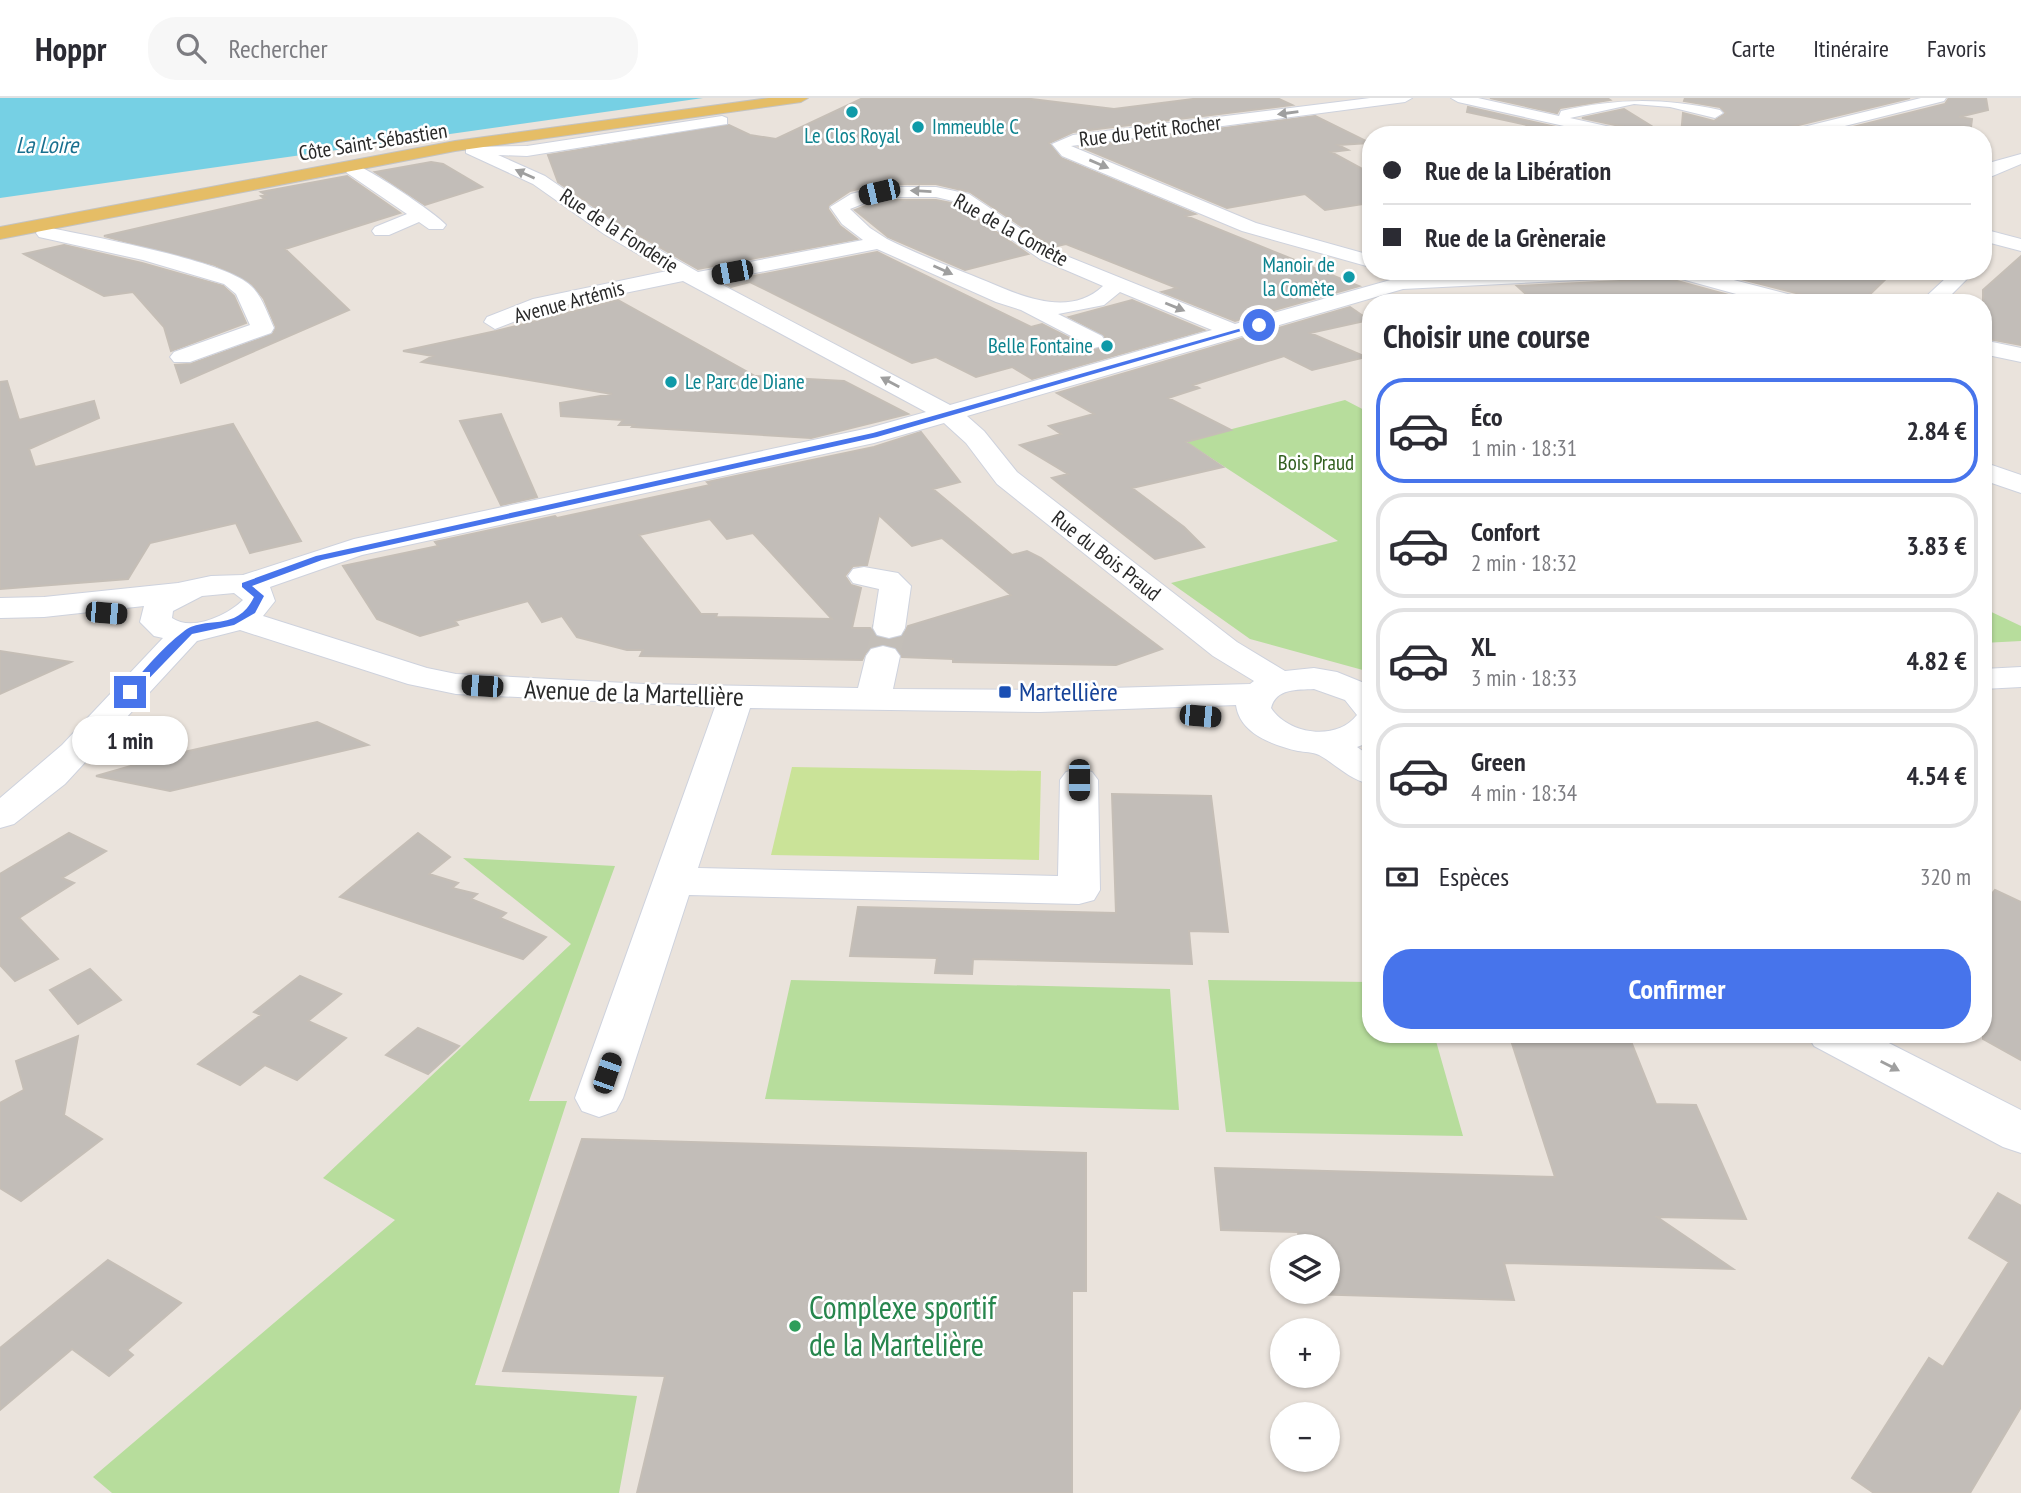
<!DOCTYPE html>
<html lang="fr">
<meta charset="utf-8">
<style>
body{margin:0;font-family:"PT Sans Narrow",sans-serif;background:#f7f7f7;color:#2b2b33;height:100vh;display:flex;flex-direction:column;font-size:26px;white-space:nowrap}
*{box-sizing:border-box;margin:0}
p{font-size:23px;color:#7c7c81}
.icon{flex:none;width:38px;height:38px;fill:none;stroke:currentColor;stroke-width:2;stroke-linecap:round;stroke-linejoin:round}
.map{position:relative;flex:1;overflow:hidden}
.side{position:absolute;left:1362px;top:196px;width:630px;height:749px;display:flex;flex-direction:column;background:#fff;border-radius:28px;box-shadow:0 2px 5px #0004}
.side>*{flex:none}
.hud{position:absolute;left:1362px;top:28px;width:630px;height:154px;border-radius:28px;box-shadow:0 2px 5px #0004;display:grid;align-content:center;height:154px;padding:0 21px;background:#fff}
.buttons{position:absolute;left:1270px;top:1136px;display:grid;gap:14px}
.buttons a{display:grid;place-items:center;width:70px;height:70px;border-radius:50%;background:#fff;box-shadow:0 2px 5px #0004;font-size:35px}
.end{position:absolute;width:32px;height:32px;margin:-16px;border:9px solid #4774eb;background:#fff;box-shadow:0 0 0 4px #fff}
.from{border-radius:50%}
.bubble{position:absolute;height:49px;border-radius:24px;background:#fff;box-shadow:0 2px 5px #0004;font-size:23px;font-weight:600;line-height:49px;text-align:center}
.car{position:absolute;width:21px;height:42px;margin:-21px -10px;border-radius:9px;box-shadow:0 0 5px 2px #0007;background:linear-gradient(#222 24%,#8ab4d8 0 40%,#222 0 76%,#8ab4d8 0 86%,#222 0)}
.hud b{display:flex;align-items:center;gap:24px;height:66px;font-size:26px}
.hud b+b{border-top:2px solid #e1e1e2}
.hud i{width:18px;height:18px;background:#2b2b33}
ul{padding:0;list-style:none}
li{display:flex;align-items:center;gap:21px;height:105px;margin:0 14px 10px;padding:0 7px;border:4px solid #e1e1e2;border-radius:28px}
li div{flex:1}
li b{display:block;font-size:26px}
li em{font-style:normal;font-weight:600}
li.current{border-color:#4774eb}
li>.icon{width:63px;height:63px;stroke-width:1.5}
h2{padding:0 21px;font-size:32px;line-height:84px}
.pay{display:flex;align-items:center;gap:18px;height:77px;padding:0 21px;font-size:26px}
.pay p{margin-inline-start:auto}
.action{display:flex;gap:14px;margin-top:auto;padding:14px 21px}
.action a{flex:1;height:80px;border-radius:28px;background:#4774eb;color:#fff;font-size:28px;font-weight:600;line-height:80px;text-align:center}
header{display:flex;align-items:center;gap:42px;box-sizing:border-box;height:98px;padding:0 35px;background:#fff;border-bottom:2px solid #e1e1e2}
header strong{font-size:33px}
nav{display:flex;gap:38px;margin-inline-start:auto;font-size:24px}
.search{width:490px;height:63px;background:#f7f7f7;display:flex;align-items:center;gap:18px;box-sizing:border-box;padding:0 24px;border-radius:28px;color:#7c7c81;font-size:26px}
.map>svg:first-child{display:block}
.green{fill:#b7dd9c}
.pitch{fill:#cae398}
.water{fill:#76d0e4}
.building{fill:#c2bdb8;stroke:#c5beb6;stroke-width:2;fill-rule:evenodd}
.lines{fill:none;stroke-linecap:round;stroke-linejoin:round}
.minor-tunnel{stroke:#c3beb8;stroke-width:34;stroke-dasharray:34 18;stroke-linecap:butt}
.minor-casing{stroke:#ced2dd;stroke-width:2}
.major-casing{stroke:#c3c3c3;stroke-width:2}
.minor{fill:#fff;fill-rule:evenodd}
.major{fill:#e5bd66;fill-rule:evenodd}
.oneway{fill:#9f9f9f}
.route{fill:#4774eb}
.culture-dot{fill:#0f9aa8;stroke:#fff;stroke-width:2.5}
.transit-dot{fill:#1a4fb4;stroke:#fff;stroke-width:2.5}
.leisure-dot{fill:#2e9e5b;stroke:#fff;stroke-width:2.5}
.labels{text-anchor:middle;stroke-width:5;stroke-linejoin:round;paint-order:stroke}
.far-culture-label{font-size:21px;fill:#0d838f;stroke:#fff;text-anchor:start}
.far-street-label{font-size:21px;fill:#292929;stroke:#fff}
.far-park-label{font-size:21px;fill:#32601f;stroke:#fff}
.far-water-label{font-size:23px;font-style:italic;fill:#186f8e;stroke:#fff}
.transit-label{font-size:26px;fill:#164399;stroke:#fff;text-anchor:start}
.street-label{font-size:26px;fill:#292929;stroke:#fff}
.near-leisure-label{font-size:32px;fill:#27864d;stroke:#fff;text-anchor:start}
</style>
<header>
<strong>Hoppr</strong>
<div class="search"><svg class="icon" aria-label="search" viewBox="0 0 24 24"><circle cx="10" cy="10" r="6"/><path d="M15 15l6 6"/></svg>Rechercher</div>
<nav><a>Carte</a><a>Itinéraire</a><a>Favoris</a></nav>
</header>
<div class="map">
<svg width="2021" height="1395" viewBox="0 0 2021 1395">
<rect width="100%" height="100%" fill="#eae3dc"/>
<path class="green" d="M1345 302 1370 315V574L1250 541 1171 485 1338 443 1185 343Z
M1983 510 2021 528V543L1983 545Z
M463 760 615 768 529 1003H567L475 1287 637 1298 619 1395H112L93 1379 395 1122 323 1080 571 846Z
M791 882 1170 891 1179 1012 765 1001Z
M1208 882 1370 884V936H1434L1463 1038 1226 1034Z"/>
<path class="pitch" d="M792 669 1041 673 1039 762 771 757Z"/>
<path class="water" d="M0 0H703L0 100Z"/>
<path class="building" d="M863 0H1023L1114 11 1201 0H1277L1292 7 1073 34 1049 45 1061 60 1195 116 1186 118 1359 188 1235 223 1162 194 1177 190 1066 146 1053 149 970 94 936 86H878L850 93 829 107 828 111 840 128 857 141 698 171 619 126 558 84 548 57 729 27 750 37 776 41Z
M1490 0H1607L1610 2 1560 10 1557 15Z
M1685 0H1910L1782 31 1779 37H1681L1683 15 1714 23 1726 15 1720 9 1684 3Z
M1949 0H1986L1988 12 1959 19 1972 21 1970 37H1821L1945 6Z
M1468 9 1591 37H1573L1467 14Z
M1624 11 1666 37H1637L1634 31 1582 20Z
M1315 18 1370 45 1338 47 1348 52 1331 54 1370 75V105L1325 112 1305 96 1227 110 1081 49Z
M431 64 443 66 482 89 425 107 375 74Z
M347 78 400 115 285 151 349 212 181 285 175 267 191 266 273 236 276 229 264 201 252 186 215 167 104 138 265 101 261 98 266 97 261 94Z
M881 102H936L956 106 1028 156 965 172 888 139 855 112Z
M64 147 142 165 223 188 234 198 246 225 171 253 164 229 133 194 104 198 24 156Z
M877 154 1031 229 1042 226 1093 252 1104 249 1107 244 1104 237 1069 219 1132 202 1204 232 1032 281 1012 269 976 279 936 259 912 265 750 184 731 189 723 184Z
M2021 158V247L1983 240V192Z
M1653 173H1662L1666 180 1758 205H1536L1517 188 1640 182Z
M1710 173H1894L1861 205H1808L1804 197Z
M618 202 755 278 844 283 908 316 811 340 632 329 634 327H619L623 322 561 318 560 305 612 296 422 264 433 258 403 253 496 233Z
M1350 209 1369 222 1310 235 1366 259 1312 272 1284 258 1193 287 1199 290 1168 300 1231 332 1186 344 1223 369 1132 390 1184 429 1204 449 1155 461 1052 380 1068 376 1020 347 1061 336 1049 328 1094 316 1057 295Z
M7 283 19 322 94 303 99 320 29 351 35 369 233 326 301 443 250 455 236 425 150 445 128 481 0 491V284Z
M501 316 537 399 501 407 460 323Z
M921 334 960 384 933 391 1012 457 1027 453 1041 460 1162 551 1116 567 953 564V561L902 559 897 549 884 545 869 549 862 562 640 558 643 552H627L577 539 562 518 542 524 528 503 455 523 458 527 420 538 377 521 343 468 438 448 435 444 555 418 557 420 710 387 707 384 874 349ZM879 417 912 448 942 440 1011 497 908 528 903 538 890 543 876 540 870 530H852L861 490 851 487 845 478 853 468 867 467ZM710 421 727 441 753 435 832 521 716 519 717 516H701L639 437Z
M0 553 71 564 0 596Z
M317 624 368 647 170 693 96 678 162 659Z
M1112 696 1211 698 1228 834 1189 833 1192 866 973 861 972 876 935 875 937 860 850 858 858 809 1116 815Z
M69 735 106 753 62 780 74 785 19 820 58 861 15 883 0 867V776Z
M418 735 450 759 429 776 458 785 452 790 477 796 471 801 506 815 500 820 546 839 523 861 340 799Z
M1995 792 2021 804V962L1983 941V806Z
M90 871 121 902 78 926 50 892Z
M300 878 341 896 308 923 346 940 297 982 265 967 240 987 198 966 261 917 254 914Z
M418 930 459 948 428 976 386 957Z
M1509 936H1628L1656 1006 1696 1007 1746 1121 1657 1119 1733 1171 1504 1165 1514 1202 1307 1196 1328 1194V1148H1300L1298 1134 1221 1132 1215 1070 1555 1079Z
M78 938 64 1017 102 1041 21 1103 0 1090V1005L24 992 16 963Z
M582 1041 1086 1055V1193H1072V1395H637L665 1278 503 1273Z
M1998 1095 2021 1108V1309L1970 1395H1874L1852 1380 1929 1260 1943 1269 2009 1164 1969 1140Z
M108 1162 181 1205 127 1252 133 1257 109 1278 72 1251 0 1312V1250Z"/>
<g class="lines">
<path class="minor-tunnel" d="M883 558 889 530"/>
<defs>
<path id="minor" d="M1370 0H1412L1405 4 1071 48 1256 125 1370 157V169L1242 133 1062 58 1052 46 1073 37Z
M1451 0H1478L1559 18 1561 13C1619 0 1662 0 1720 12L1723 15 1715 20 1670 9 1634 6 1570 20 1633 34 1635 37H1604L1458 4Z
M1921 0H1946L1944 3 1809 37H1781L1783 34Z
M722 18 727 20V26L527 58 498 57 545 78 618 128 698 174 863 142 842 126 830 109 851 96 879 89H936L969 96 1054 153 1235 226 1401 179 1473 173H1650L1640 179 1403 191 967 318 984 333 1017 374 1237 544 1285 573 1314 570 1337 574 1369 587 1370 644 1357 649 1370 658V686C1350 682 1337 667 1319 657 1313 654 1304 654 1298 653 1273 647 1240 636 1236 607L1040 614 750 610 698 770 1058 778 1060 682 1066 674 1079 671 1092 674 1098 682 1100 792 1094 802 1079 806 689 797 623 1000 616 1013 599 1019 582 1013 575 1000 715 609 456 596 408 586 240 532 197 543 65 686 14 726 0 730V700L62 647 163 540 154 538 140 524 144 508 44 519 0 520V500L44 499 178 485 211 478 243 477 354 441 869 330 926 314 683 183 547 211 495 231 484 224 487 219 533 201 667 173 604 136 533 86 466 55V49L527 48ZM880 99H936L957 104 1040 161 1103 188C1065 224 1010 192 971 177 943 166 915 155 887 141L870 130 850 111ZM877 151 996 204 1021 212 1094 250 1102 248 1105 243 1102 238 1058 216 1104 207 1120 194 1212 232 950 307 715 183ZM944 325 966 345 997 386 1213 558 1254 583 1250 586 1040 592 893 591 900 558 895 551 883 548 871 551 866 558 858 590 644 586 456 576 427 570 263 518 275 503 270 489 362 457 874 345ZM234 495 243 502C228 517 192 534 172 520L173 513 202 498ZM1314 591 1345 602 1357 617C1336 644 1288 636 1271 610 1276 590 1297 592 1314 591Z
M2021 56V66L1983 82 1985 66Z
M353 66C367 69 437 116 446 127L443 131H429L419 124 389 137H375L372 133 375 129 407 116 347 75 344 71 347 67Z
M46 129C88 138 225 162 251 188 262 198 268 217 274 230L271 235 190 264H174L170 259 174 254 250 227 236 196 224 186 143 162 39 139 36 135 39 131Z
M1983 131 2021 141V153L1983 143Z
M1664 173H1699L1803 200 1806 205H1769L1667 177Z
M1942 173H1962L1967 181 1943 205H1919L1946 180Z
M1983 242 2021 250V264L1983 256Z
M1983 364 2021 377V395L1983 382Z
M864 469 898 475 911 488 905 530 901 537 889 540 877 537 873 530 879 491 853 485 848 478 853 471Z
M2021 569V589L1983 591V571Z
M1807 936H1871L2021 1012V1055L2003 1049 1814 948Z"/>
<path id="major" d="M769 0H808L801 4 455 53 0 141V129L455 43Z"/>
</defs>
<use href="#minor" class="minor-casing"/>
<use href="#major" class="major-casing"/>
<use href="#minor" class="minor"/>
<use href="#major" class="major"/>
</g>
<defs><path id="oneway-solid" d="M-6-.8H1V-3.2L6.5 0L1 3.2V.8H-6Z" transform="scale(1.75)"/></defs>
<g class="oneway">
<use href="#oneway-solid" transform="translate(1288 15) rotate(172)"/>
<use href="#oneway-solid" transform="translate(1099 66) rotate(23)"/>
<use href="#oneway-solid" transform="translate(525 76) rotate(-156)"/>
<use href="#oneway-solid" transform="translate(921 93) rotate(-177)"/>
<use href="#oneway-solid" transform="translate(943 172) rotate(24)"/>
<use href="#oneway-solid" transform="translate(1175 209) rotate(22)"/>
<use href="#oneway-solid" transform="translate(890 284) rotate(-152)"/>
<use href="#oneway-solid" transform="translate(1890 968) rotate(27)"/>
</g>
<path class="route" d="M1256 226 1262 227 877 339 322 462 252 488 264 498 255 515 234 527 192 536 134 596 125 594C142 574 162 550 183 534 205 516 236 536 254 499L242 489V485L316 458 873 335Z"/>
<g class="culture-dot">
<circle cx="852" cy="14" r="7"/>
<circle cx="918" cy="29" r="7"/>
<circle cx="1349" cy="179" r="7"/>
<circle cx="1107" cy="248" r="7"/>
<circle cx="671" cy="284" r="7"/>
</g>
<rect class="transit-dot" x="998" y="587" width="14" height="14" rx="3.5"/>
<circle class="leisure-dot" cx="795" cy="1228" r="7"/>
<g class="labels">
<g class="far-culture-label">
<text x="932" y="36">Immeuble C</text>
<text x="852" y="45" text-anchor="middle">Le Clos Royal</text>
<text x="1335" y="174" text-anchor="end">Manoir de<tspan x="1335" dy="24">la Comète</tspan></text>
<text x="1093" y="255" text-anchor="end">Belle Fontaine</text>
<text x="685" y="291">Le Parc de Diane</text>
</g>
<g class="far-street-label">
<text transform="translate(1150 33) rotate(-7)" y="7">Rue du Petit Rocher</text>
<text transform="translate(373 44) rotate(-9)" y="7">Côte Saint-Sébastien</text>
<text transform="translate(1011 132) rotate(29)" y="7">Rue de la Comète</text>
<text transform="translate(619 133) rotate(33)" y="7">Rue de la Fonderie</text>
<text transform="translate(569 204) rotate(-15)" y="7">Avenue Artémis</text>
<text transform="translate(1106 458) rotate(38)" y="7">Rue du Bois Praud</text>
</g>
<g class="far-park-label">
<text x="1316" y="372">Bois Praud</text>
</g>
<g class="far-water-label">
<text x="47" y="55">La Loire</text>
</g>
<g class="transit-label">
<text x="1019" y="603">Martellière</text>
</g>
<g class="street-label">
<text transform="translate(634 595) rotate(2)" y="9">Avenue de la Martellière</text>
</g>
<g class="near-leisure-label">
<text x="809" y="1221">Complexe sportif<tspan x="809" dy="37">de la Martelière</tspan></text>
</g>
</g>
</svg>
<div class="buttons">
<a><svg class="icon" aria-label="layers" viewBox="0 0 24 24"><path d="M12 4l9 5-9 5-9-5zM3 14l9 5 9-5"/></svg></a>
<a>+</a>
<a>−</a>
</div>
<i class="end from" style="left:1259px;top:227px"></i>
<i class="end" style="left:130px;top:594px"></i>
<div class="bubble" style="left:72px;top:618px;width:116px">1 min</div>
<i class="car" style="left:879px;top:94px;rotate:257deg"></i>
<i class="car" style="left:732px;top:174px;rotate:259deg"></i>
<i class="car" style="left:106px;top:515px;rotate:95deg"></i>
<i class="car" style="left:482px;top:588px;rotate:274deg"></i>
<i class="car" style="left:1200px;top:618px;rotate:95deg"></i>
<i class="car" style="left:1079px;top:682px;rotate:180deg"></i>
<i class="car" style="left:607px;top:975px;rotate:19deg"></i>
<div class="hud">
<b><i class="from"></i>Rue de la Libération</b>
<b><i></i>Rue de la Grèneraie</b>
</div>
<section class="side">
<h2>Choisir une course</h2>
<ul>
<li class="current"><svg class="icon" aria-label="car" viewBox="0 0 24 24"><path d="M5 17H2v-5l4-1 3-4h7l3 4 3 1v5h-3M9 17h6M6 11h13"/><circle cx="7" cy="17" r="2"/><circle cx="17" cy="17" r="2"/></svg><div><b>Éco</b><p>1 min · 18:31</p></div><em>2.84 €</em></li>
<li><svg class="icon" aria-label="car" viewBox="0 0 24 24"><path d="M5 17H2v-5l4-1 3-4h7l3 4 3 1v5h-3M9 17h6M6 11h13"/><circle cx="7" cy="17" r="2"/><circle cx="17" cy="17" r="2"/></svg><div><b>Confort</b><p>2 min · 18:32</p></div><em>3.83 €</em></li>
<li><svg class="icon" aria-label="car" viewBox="0 0 24 24"><path d="M5 17H2v-5l4-1 3-4h7l3 4 3 1v5h-3M9 17h6M6 11h13"/><circle cx="7" cy="17" r="2"/><circle cx="17" cy="17" r="2"/></svg><div><b>XL</b><p>3 min · 18:33</p></div><em>4.82 €</em></li>
<li><svg class="icon" aria-label="car" viewBox="0 0 24 24"><path d="M5 17H2v-5l4-1 3-4h7l3 4 3 1v5h-3M9 17h6M6 11h13"/><circle cx="7" cy="17" r="2"/><circle cx="17" cy="17" r="2"/></svg><div><b>Green</b><p>4 min · 18:34</p></div><em>4.54 €</em></li>
</ul>
<div class="pay"><svg class="icon" aria-label="cash" viewBox="0 0 24 24"><path d="M3 7h18v10H3z"/><circle cx="12" cy="12" r="2"/></svg>Espèces<p>320 m</p></div>
<div class="action"><a>Confirmer</a></div>
</section>
</div>
